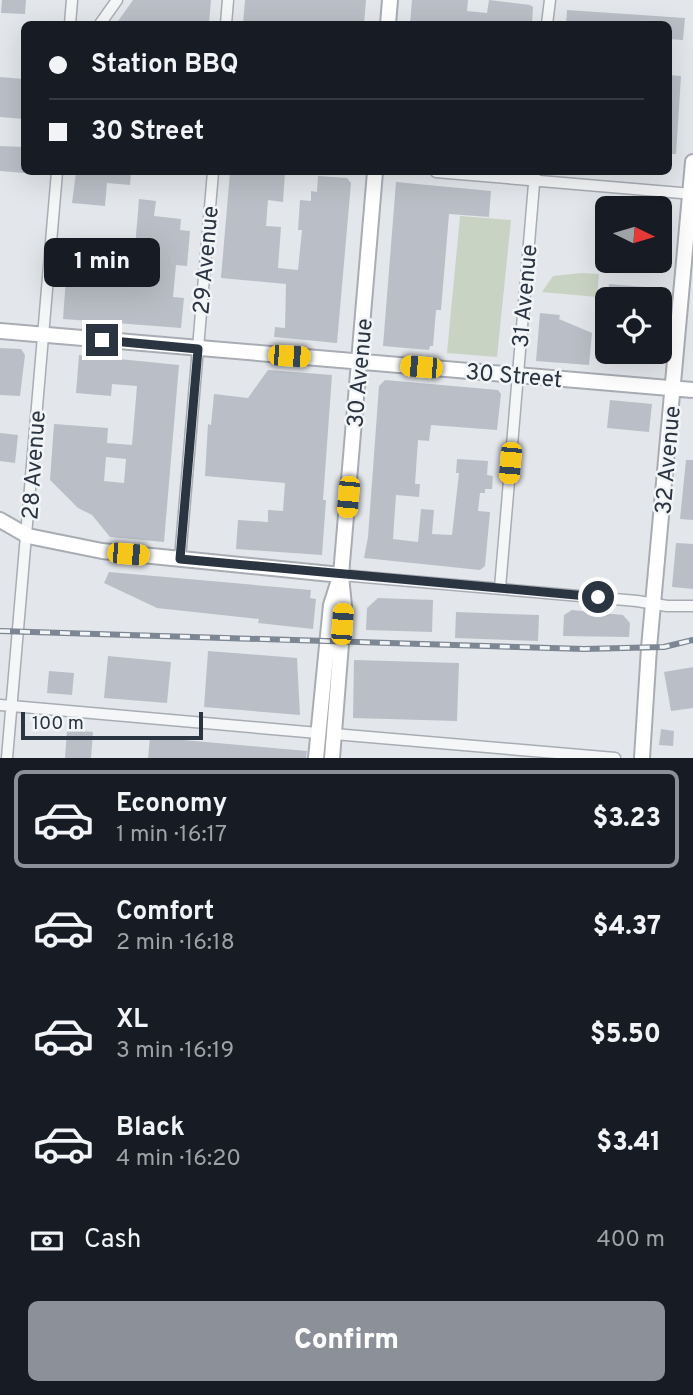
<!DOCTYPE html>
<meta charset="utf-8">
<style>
body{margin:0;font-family:Overpass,sans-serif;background:#20242c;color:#f1f3f6;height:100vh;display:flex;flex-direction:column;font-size:26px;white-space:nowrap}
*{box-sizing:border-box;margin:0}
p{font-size:23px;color:#9ea1a6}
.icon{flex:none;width:38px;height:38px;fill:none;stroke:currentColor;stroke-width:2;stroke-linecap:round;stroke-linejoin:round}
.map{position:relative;height:758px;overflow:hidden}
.drawer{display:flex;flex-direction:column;background:#171b24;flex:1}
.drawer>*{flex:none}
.top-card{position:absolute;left:21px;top:21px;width:651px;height:154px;border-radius:10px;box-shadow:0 7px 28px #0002;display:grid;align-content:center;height:154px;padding:0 28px;background:#171b24}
.needle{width:46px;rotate:95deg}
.tools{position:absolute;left:595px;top:196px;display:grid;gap:14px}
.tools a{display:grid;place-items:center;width:77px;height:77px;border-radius:10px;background:#171b24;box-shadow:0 7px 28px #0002;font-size:35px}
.scale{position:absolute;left:21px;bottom:18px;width:182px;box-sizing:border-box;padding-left:7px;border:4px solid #2b3441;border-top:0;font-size:19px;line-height:24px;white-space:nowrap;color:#2b3441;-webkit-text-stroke:5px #f2f5f7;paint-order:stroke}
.end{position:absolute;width:32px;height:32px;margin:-16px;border:9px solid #2b3441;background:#fff;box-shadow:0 0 0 4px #fff}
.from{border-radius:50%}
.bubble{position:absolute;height:49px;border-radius:10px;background:#171b24;box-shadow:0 7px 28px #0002;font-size:23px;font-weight:800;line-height:49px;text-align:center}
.car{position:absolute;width:21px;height:42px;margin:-21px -10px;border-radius:9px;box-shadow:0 0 5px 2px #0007;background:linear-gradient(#f5c518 24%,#345 0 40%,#f5c518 0 76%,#345 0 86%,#f5c518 0)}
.top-card b{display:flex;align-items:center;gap:24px;height:66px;font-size:26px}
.top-card b+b{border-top:2px solid #363941}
.top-card i{width:18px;height:18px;background:#f1f3f6}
ul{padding:12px 0 0;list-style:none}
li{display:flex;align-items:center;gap:21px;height:98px;margin:0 14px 10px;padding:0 14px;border:4px solid transparent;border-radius:10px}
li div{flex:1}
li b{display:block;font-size:26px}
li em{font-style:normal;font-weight:800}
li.selected{border-color:#8c9099}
li>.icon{width:63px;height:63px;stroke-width:1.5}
.pay{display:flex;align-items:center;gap:18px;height:77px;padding:0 28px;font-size:26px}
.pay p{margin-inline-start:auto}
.button{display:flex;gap:14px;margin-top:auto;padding:14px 28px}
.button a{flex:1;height:80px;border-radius:10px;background:#8c9099;color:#fff;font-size:28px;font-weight:800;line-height:80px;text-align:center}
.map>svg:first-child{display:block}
.green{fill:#c9d3c4}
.building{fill:#babfc7;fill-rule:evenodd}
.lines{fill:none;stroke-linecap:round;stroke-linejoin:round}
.street-casing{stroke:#a8adb4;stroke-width:13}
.secondary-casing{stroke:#a8adb4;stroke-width:18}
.street{stroke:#f5f6f8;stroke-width:10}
.secondary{stroke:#fff;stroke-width:14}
.rail-casing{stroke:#7d8693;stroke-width:6}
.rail{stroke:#f2f5f7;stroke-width:3.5;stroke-dasharray:10;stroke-linecap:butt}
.route{stroke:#2b3441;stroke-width:9}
.labels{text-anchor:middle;stroke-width:5;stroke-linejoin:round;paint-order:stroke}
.street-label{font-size:23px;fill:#2b3441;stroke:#f2f5f7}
</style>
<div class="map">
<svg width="693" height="758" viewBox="0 0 693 758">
<rect width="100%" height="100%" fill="#e3e6ea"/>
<path class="green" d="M460 216 511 220 497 357 447 353Z
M581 273 599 274 597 297 542 292 553 276Z"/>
<path class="building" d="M2 0H26L25 14 1 13Z
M133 0H211L209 24H116Z
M245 0H366L364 24H243Z
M412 0H468L467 11 487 13 489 0 530 5 533 7 532 24H410Z
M567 10 685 18 683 40 668 39V24H566Z
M668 75 681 76 676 154H668Z
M0 77 24 79V119L0 117Z
M0 146 24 147V173L0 171Z
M76 172H131L130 185 107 183 105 206 72 203Z
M230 172H285L283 202 268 200 266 226 281 227 278 268 298 270 302 230H298L300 200 311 201V191L317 192 318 176 347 178 351 183 337 343 274 337 275 327 285 328 286 284 221 278Z
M396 182 491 191 489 217 449 214 441 310H436L433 346H430L429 350 383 346Z
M139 199 156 201 154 216 181 219 180 230 190 231 187 266 176 265 173 297 184 298 181 328 63 319 66 278 132 284Z
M660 205 669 206 667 234H660Z
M609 284 658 288 657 299H607Z
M540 313 560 315 559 319 592 333 589 365 536 361Z
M0 348 21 349 25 355 20 396 0 395Z
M79 355 179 365 164 542 110 537 92 515 78 508 50 480 54 424 108 428 107 443 132 445 137 386 112 384 111 396 76 393ZM106 457 126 459 124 483 104 481Z
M268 370 332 375 323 500H326L322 555 236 549 238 520 268 522V510L283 511 285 483 205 476 208 424 211 425 214 394 248 398Z
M385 380 498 390 501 394 497 430 431 425 429 441 418 440 415 484H420L419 497 396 495 393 539 418 542 421 509 434 510 432 534 452 535 459 473H456L457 459 488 461 487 475 493 476 492 489H485V493H480L478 511 490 512 485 566 480 570 364 558 368 537 379 386Z
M610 400 652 404 649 432 607 428Z
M0 433 18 435 15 463 0 461Z
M686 460H693V520L680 519Z
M676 543 693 544V589L672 587Z
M109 572 311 590 310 598 316 599 313 629 258 623 259 619 157 608 104 583Z
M378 598 433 600 432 632 366 630 367 608Z
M572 610 623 615 630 623 629 637 563 636 564 615Z
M456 612 539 615 538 641 455 638Z
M208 651 297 658 300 715 204 707Z
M108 656 171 662 167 703 104 698Z
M354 660 459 663 457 721 353 718Z
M693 667V708L671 711 664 672Z
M49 671 74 673 72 695 47 693Z
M661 729 674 731 673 746 659 745Z
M67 730 93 732 91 758H65Z
M150 737 307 751 306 758H148Z"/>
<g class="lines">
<defs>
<path id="street" d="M70 24 72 0
M100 24 117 0
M226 24 228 0
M547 24 550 0
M436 172 693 194
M180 559 213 172
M341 575 637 601 667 606H693
M500 588 535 172
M0 705 318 733
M334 734 615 758
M7 758 57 172"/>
<path id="secondary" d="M388 24 390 0
M0 331 693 390
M0 520 28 536 102 551 341 575
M316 758 331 605 338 583
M332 758 344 606 341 575 375 172
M642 758 649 648 693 162"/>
</defs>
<use href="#street" class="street-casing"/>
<use href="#secondary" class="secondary-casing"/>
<use href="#street" class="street"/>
<use href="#secondary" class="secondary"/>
<defs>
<path id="rail" d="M0 631 584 649 664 647 693 640"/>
</defs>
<use href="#rail" class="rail-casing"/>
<use href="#rail" class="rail"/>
</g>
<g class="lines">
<path class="route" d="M102 340 198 349 180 559 598 597"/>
</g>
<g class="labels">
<g class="street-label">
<text transform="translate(205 260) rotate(-85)" y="8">29 Avenue</text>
<text transform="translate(524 296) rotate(-85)" y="8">31 Avenue</text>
<text transform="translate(359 373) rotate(-85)" y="8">30 Avenue</text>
<text transform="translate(514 375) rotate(5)" y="8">30 Street</text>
<text transform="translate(667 460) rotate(-85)" y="8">32 Avenue</text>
<text transform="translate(33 465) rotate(-86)" y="8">28 Avenue</text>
</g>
</g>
</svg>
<div class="tools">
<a><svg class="needle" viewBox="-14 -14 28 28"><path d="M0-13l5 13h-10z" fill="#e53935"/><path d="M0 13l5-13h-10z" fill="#9ea1a6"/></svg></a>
<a><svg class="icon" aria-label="locate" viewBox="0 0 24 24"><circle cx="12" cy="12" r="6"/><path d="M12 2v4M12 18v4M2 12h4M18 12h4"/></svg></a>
</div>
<div class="scale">100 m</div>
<i class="end from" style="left:598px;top:597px"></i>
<i class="end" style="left:102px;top:340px"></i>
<div class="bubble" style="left:44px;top:238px;width:116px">1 min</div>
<i class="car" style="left:289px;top:356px;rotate:94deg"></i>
<i class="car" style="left:421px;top:367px;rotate:275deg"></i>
<i class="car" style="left:510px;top:463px;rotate:185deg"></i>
<i class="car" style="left:348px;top:497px;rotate:185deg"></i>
<i class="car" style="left:128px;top:554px;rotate:95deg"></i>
<i class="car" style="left:342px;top:624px;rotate:4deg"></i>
<div class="top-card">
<b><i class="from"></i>Station BBQ</b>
<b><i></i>30 Street</b>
</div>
</div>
<section class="drawer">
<ul>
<li class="selected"><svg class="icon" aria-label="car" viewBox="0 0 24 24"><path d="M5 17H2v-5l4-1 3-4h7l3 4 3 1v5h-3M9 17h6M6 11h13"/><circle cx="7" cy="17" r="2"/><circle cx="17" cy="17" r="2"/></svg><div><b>Economy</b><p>1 min · 16:17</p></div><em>$3.23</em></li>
<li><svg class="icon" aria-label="car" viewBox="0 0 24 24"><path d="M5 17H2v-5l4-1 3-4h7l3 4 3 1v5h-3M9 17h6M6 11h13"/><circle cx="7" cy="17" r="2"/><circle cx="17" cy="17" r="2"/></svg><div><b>Comfort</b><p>2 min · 16:18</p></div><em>$4.37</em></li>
<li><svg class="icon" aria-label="car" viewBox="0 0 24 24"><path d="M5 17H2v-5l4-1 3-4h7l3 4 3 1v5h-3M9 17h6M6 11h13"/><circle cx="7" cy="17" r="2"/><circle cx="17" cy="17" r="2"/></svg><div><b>XL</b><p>3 min · 16:19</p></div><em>$5.50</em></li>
<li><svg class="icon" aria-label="car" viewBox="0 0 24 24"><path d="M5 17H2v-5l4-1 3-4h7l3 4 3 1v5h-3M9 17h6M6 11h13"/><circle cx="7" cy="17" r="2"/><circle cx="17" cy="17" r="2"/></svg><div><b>Black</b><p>4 min · 16:20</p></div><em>$3.41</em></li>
</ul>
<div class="pay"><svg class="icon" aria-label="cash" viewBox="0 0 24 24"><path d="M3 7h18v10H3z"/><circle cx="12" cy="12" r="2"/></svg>Cash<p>400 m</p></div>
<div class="button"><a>Confirm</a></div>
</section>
